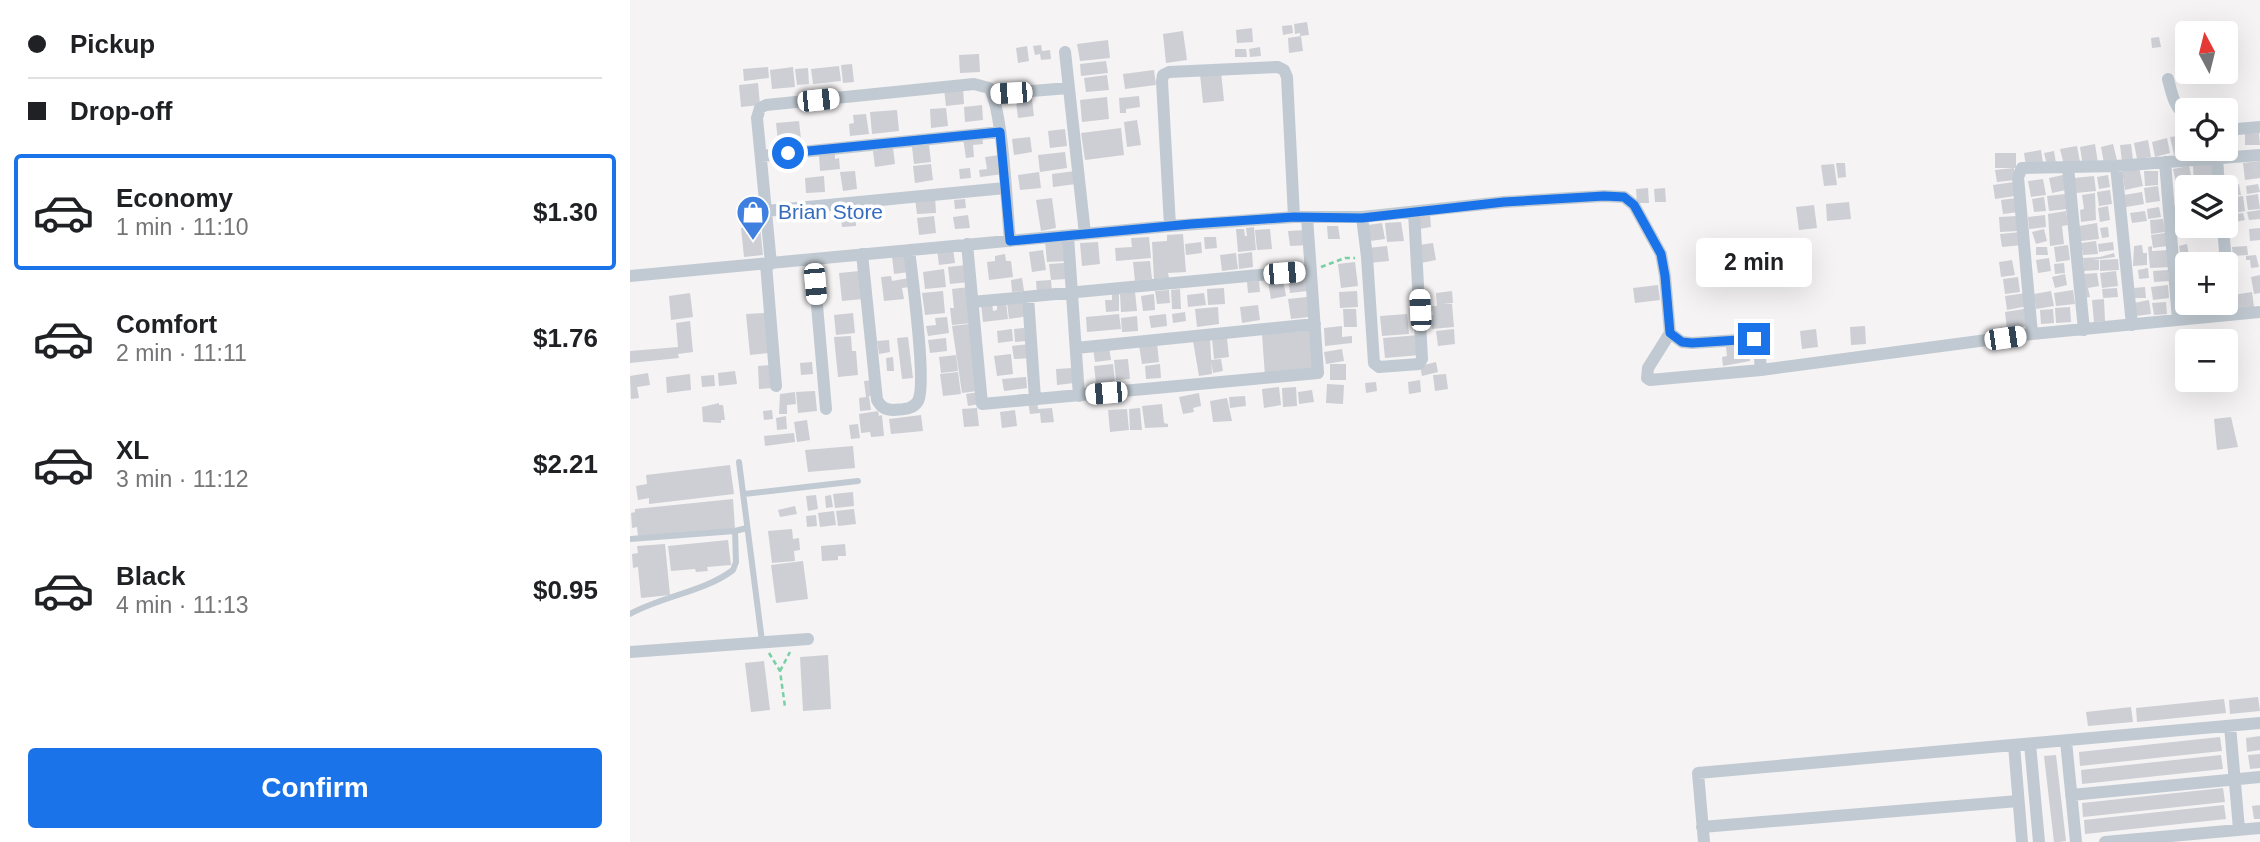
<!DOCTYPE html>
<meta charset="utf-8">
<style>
body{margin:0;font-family:Arial,sans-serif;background:#f2f2f2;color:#202124;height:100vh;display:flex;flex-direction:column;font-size:26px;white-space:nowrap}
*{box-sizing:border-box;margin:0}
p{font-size:23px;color:#757577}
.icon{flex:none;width:38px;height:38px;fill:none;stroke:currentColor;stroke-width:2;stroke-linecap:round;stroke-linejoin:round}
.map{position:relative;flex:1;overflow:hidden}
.side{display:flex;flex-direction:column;background:#fff;width:630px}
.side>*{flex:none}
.banner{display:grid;align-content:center;height:154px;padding:0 28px;background:#fff}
.needle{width:46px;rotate:353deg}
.controls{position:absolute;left:1545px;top:21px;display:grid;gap:14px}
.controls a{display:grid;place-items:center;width:63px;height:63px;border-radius:7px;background:#fff;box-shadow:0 7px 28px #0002;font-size:35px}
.end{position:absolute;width:32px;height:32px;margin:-16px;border:9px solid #1a73e8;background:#fff;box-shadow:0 0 0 4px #fff}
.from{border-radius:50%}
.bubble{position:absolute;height:49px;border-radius:7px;background:#fff;box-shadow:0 7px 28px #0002;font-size:23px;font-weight:700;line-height:49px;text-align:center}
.car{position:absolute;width:21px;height:42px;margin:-21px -10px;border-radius:9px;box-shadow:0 0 5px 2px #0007;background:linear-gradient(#fff 24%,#345 0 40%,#fff 0 76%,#345 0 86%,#fff 0)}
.banner b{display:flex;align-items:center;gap:24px;height:66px;font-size:26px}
.banner b+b{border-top:2px solid #e0e0e0}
.banner i{width:18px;height:18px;background:#202124}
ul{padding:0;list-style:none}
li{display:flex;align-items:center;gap:21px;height:116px;margin:0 14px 10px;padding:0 14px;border:4px solid transparent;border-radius:7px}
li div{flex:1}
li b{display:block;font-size:26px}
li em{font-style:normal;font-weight:700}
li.selected{border-color:#1a73e8}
li>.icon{width:63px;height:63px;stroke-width:1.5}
.button{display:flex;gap:14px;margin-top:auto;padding:14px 28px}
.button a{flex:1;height:80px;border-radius:7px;background:#1a73e8;color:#fff;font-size:28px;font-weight:700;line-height:80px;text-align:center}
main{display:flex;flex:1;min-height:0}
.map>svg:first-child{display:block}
.building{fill:#cdcfd5}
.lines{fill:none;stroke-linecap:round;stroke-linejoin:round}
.path{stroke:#7ad0a6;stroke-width:2.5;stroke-dasharray:5 3.5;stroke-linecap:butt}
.lane{stroke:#c1cad2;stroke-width:6}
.street{stroke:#c1cad2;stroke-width:12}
.route{stroke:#1a73e8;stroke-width:9}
.labels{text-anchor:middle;stroke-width:7;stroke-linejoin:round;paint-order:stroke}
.shop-label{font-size:21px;fill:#366cbe;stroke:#fff;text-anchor:start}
</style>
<main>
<section class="side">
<div class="banner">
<b><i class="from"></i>Pickup</b>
<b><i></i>Drop-off</b>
</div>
<ul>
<li class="selected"><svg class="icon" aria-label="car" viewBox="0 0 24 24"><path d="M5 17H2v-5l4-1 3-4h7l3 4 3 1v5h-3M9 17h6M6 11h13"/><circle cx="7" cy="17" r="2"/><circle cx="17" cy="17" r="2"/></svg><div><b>Economy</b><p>1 min · 11:10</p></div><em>$1.30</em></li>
<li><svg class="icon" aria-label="car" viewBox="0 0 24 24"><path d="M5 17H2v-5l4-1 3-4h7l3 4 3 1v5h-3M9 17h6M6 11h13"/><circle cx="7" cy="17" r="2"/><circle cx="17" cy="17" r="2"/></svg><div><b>Comfort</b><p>2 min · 11:11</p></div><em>$1.76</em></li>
<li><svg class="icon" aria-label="car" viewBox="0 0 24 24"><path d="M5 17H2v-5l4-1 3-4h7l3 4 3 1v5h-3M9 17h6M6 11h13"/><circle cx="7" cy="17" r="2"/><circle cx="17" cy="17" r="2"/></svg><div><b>XL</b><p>3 min · 11:12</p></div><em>$2.21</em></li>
<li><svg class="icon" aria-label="car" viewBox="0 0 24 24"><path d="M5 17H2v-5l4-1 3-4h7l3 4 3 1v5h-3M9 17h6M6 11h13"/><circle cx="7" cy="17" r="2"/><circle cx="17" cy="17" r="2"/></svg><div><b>Black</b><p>4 min · 11:13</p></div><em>$0.95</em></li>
</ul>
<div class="button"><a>Confirm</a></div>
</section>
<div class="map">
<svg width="1630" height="842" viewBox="0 0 1630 842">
<rect width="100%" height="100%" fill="#f5f3f3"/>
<path class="building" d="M677 22 679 35 670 36V33L665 34 664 24Z
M662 25 663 33 653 35 652 26Z
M622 28 623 42 607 43 606 30Z
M553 31 557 60 536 63 533 34Z
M671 36 673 51 659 53 658 38Z
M1529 37 1531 47 1522 48 1521 38Z
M478 40 480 58 450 61 447 44Z
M411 45 412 51 420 50 421 59 411 60 410 54 405 55 403 46Z
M397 46 399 61 388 63 386 48Z
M630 47 631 56 620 57 619 49Z
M605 49H616L617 57H605Z
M349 54 350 72 330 73 329 55Z
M476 61 478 73 451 76 450 64Z
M222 64 224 82 213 83 211 65Z
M209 66 211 81 183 84 181 69Z
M138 67 139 78 114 81 113 69Z
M163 67 165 87 142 89 140 70Z
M178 68 179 84 167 85 165 69Z
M524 70 526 85 495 89 493 74Z
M591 72 594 101 573 103 570 74Z
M477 75 479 90 456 92 454 78Z
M128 83 130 105 111 107 109 85Z
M333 87 334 104 316 106 314 89Z
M509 96 510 107 496 109V113H490L489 98Z
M477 97 479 119 452 122 450 100Z
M402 99 404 116 388 118 386 101Z
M352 105 353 120 335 122 334 107Z
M316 108 318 126 301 128 300 109Z
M267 110 269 131 242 134 240 112Z
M236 114 239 134 220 136 219 124 224 123 223 115Z
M507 120 511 145 497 147 494 122Z
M169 121 171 139 148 141 146 123Z
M491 128 494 155 455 160 451 133Z
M435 129 437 146 420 148 418 131Z
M1629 133 1630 145H1615V134Z
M1556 135 1560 152 1544 155 1540 137Z
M1604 135 1606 149 1598 150 1596 136Z
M352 136 353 144 343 145 344 157 336 158 333 138Z
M400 137 402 152 384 155 382 139Z
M1537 138 1540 153 1525 157 1522 142Z
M1518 140 1521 157 1507 159 1504 143Z
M1465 144 1468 163 1453 166 1450 147Z
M1483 144 1487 160 1474 163 1471 147Z
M1501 144 1503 160 1492 162 1490 145Z
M299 145 301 162 284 164 282 147Z
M1447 146 1450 162 1434 165 1430 149Z
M263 148 265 164 245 167 243 151Z
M1411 150 1413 163 1396 166 1394 153Z
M1424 151 1426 163 1417 165 1414 153Z
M435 152 437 168 410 172 408 155Z
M205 153V159L209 158 210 169 190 171 189 155Z
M1365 153H1386V168H1365Z
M370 155 373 174 350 177 349 170 357 169 355 157Z
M1630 161V178L1615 180 1613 163Z
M1206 163H1215L1216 177 1208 178Z
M1584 163 1586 180 1564 183 1563 166Z
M301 164 303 180 285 183 283 166Z
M1204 164 1207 185 1194 186 1191 165Z
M1559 166 1562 180 1546 183 1543 169Z
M1509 167 1513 186 1495 190 1492 170Z
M340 168 341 178 330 179 329 169Z
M1384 168 1385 180 1367 182 1365 170Z
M225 171 227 189 213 191 210 172Z
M445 171 446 184 423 187 422 174Z
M1514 171H1528V185L1515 186Z
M409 172 411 188 390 190 388 175Z
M1433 175 1436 190 1422 193 1419 178Z
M1478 175 1480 187 1469 189 1467 177Z
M194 176 195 192 176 193 175 178Z
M1464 176 1466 191 1446 193 1444 178Z
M1413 179 1416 195 1401 197 1398 181Z
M1384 182 1385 196 1365 199 1363 185Z
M1550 183H1561V187H1558V212L1543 214V206H1549V199H1551Z
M1609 184 1611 195 1596 196V186Z
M1628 184 1630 192 1617 194 1616 186Z
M1528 186 1530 201 1516 203 1514 188Z
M1018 188 1019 203H1007L1006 189Z
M1035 188 1036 202H1025L1024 189Z
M1480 190 1482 204 1469 206 1467 192Z
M1512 192 1514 204 1496 207 1494 195Z
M1465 193 1466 220 1451 222 1450 210 1454 209 1452 195Z
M1435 194 1437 209 1419 211 1417 196Z
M1628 194 1630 209 1618 210 1616 196Z
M1613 196 1615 211 1598 214 1596 198Z
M305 197 306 213 287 214 285 199Z
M1414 197 1416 211 1404 212 1402 199Z
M422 198 426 228 411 231 406 200Z
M1387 198 1389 212 1373 214 1371 200Z
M335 199 336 208 325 209 324 200Z
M1219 202 1221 219 1197 221 1196 204Z
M1184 205 1187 228 1169 230 1166 207Z
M1478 206 1480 220 1470 222 1468 208Z
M1529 207 1531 217 1518 219 1517 209Z
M225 209 226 226 212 227 210 210Z
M1630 210V219L1619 220 1617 212Z
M1436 211 1438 225 1432 226 1434 244 1420 246 1418 214Z
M1515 211 1517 221 1502 223 1500 213Z
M1613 213 1615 220 1600 223 1598 215Z
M338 215 340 228 325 229 323 217Z
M800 215 801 227 789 229 787 217Z
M1415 215 1416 227 1399 229 1398 217Z
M304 216 306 233 289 235 287 218Z
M1387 216 1388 231 1370 232 1369 217Z
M1533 219 1535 232 1521 234 1520 220Z
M771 222 774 241 757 242 755 223Z
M752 223 755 239 740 241 738 225Z
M1467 223 1469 239 1451 241 1449 226Z
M130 226 133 255 114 257 111 228Z
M697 226H708L710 239H698Z
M624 227 626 250 608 252 606 229H614L615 236H617L616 228Z
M1478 227 1479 237 1472 238 1470 228Z
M1630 228V240L1620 241 1619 229Z
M640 229 642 249 627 250 625 230Z
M1414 229 1417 241 1406 244 1402 232Z
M677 230 679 245 660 246 658 231Z
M1391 232 1392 245 1372 247 1370 234Z
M1535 233 1537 246 1523 248 1521 235Z
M553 234 556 272 538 273 539 278 524 279 522 242 537 241V235Z
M519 237 521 258 486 261 485 248 502 247 501 238Z
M574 237H586L587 248 575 249Z
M436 239 438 261 417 262 415 240Z
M1466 241 1468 254 1453 255 1451 243Z
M468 242 470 264 452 266 450 243Z
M571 242 572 253 556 255 555 244Z
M1483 242 1484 250 1469 252 1468 244Z
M803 243 806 260 791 263 789 245Z
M1557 244 1559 256 1551 258 1549 246Z
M1438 245 1440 260 1426 262 1424 247Z
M1512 245 1513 253H1517V265L1503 266 1504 246Z
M757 246 759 261 739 263 737 248Z
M1522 246V251L1540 250 1541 267 1520 268 1518 247Z
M1617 246 1618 255 1603 256 1602 247Z
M1406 247H1417L1418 255H1406Z
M323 248 325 263 309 265 307 250Z
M413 250 416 270 402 272 399 252Z
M622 252 623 267 609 269 608 254Z
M606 253 608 269 592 271 590 255Z
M1484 253 1485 257 1463 260H1469V270L1454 271 1453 258 1470 257Z
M277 254 279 272 264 274 262 256Z
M375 254 376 261H381L383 277 359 280 357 262 365 261V256Z
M1626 255 1629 267 1621 268 1620 260H1616V256Z
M1419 258 1421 271 1408 273 1406 260Z
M1488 259 1489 270 1470 271V260Z
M1382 260 1385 275 1371 277 1369 262Z
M520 261 522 279 505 281 503 262Z
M725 262 728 286 711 288 708 264Z
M434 263 436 279 421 280 422 293 407 294 406 281 421 280 419 264Z
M1434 263 1435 273 1425 274 1424 264Z
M336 265 339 282 320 284 318 267Z
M1518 268 1519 278 1509 279 1508 270Z
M314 269 316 287 295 289 293 272Z
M1538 270 1539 281 1524 282 1523 271Z
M230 271 233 299 212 301 209 273Z
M1486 271 1488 286 1472 288 1470 273Z
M1467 273 1469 286 1458 288 1460 297 1454 298 1453 274Z
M1435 274 1437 285 1425 288 1422 277Z
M1630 275V293L1624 294 1621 277Z
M261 276 262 281 279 278 280 287 272 288 274 299 254 301 251 277Z
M676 276 677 291 660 293 658 277Z
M1388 277 1390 292 1375 294 1373 279Z
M392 278 394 291 382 292 381 280Z
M653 280 656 296 641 299 638 282Z
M629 281 630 292 618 293 617 282Z
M1028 285 1030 300 1005 303 1003 288Z
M1538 285 1539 298 1523 300 1521 287Z
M339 287 342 323 322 325 320 308H324L322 289Z
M1515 287 1516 298H1505L1504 288Z
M594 288 595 304 578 305 577 289Z
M1487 288 1488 297 1473 298 1472 289Z
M550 289 551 309H542L541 290Z
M539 290 540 303 527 304 525 291Z
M1443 290 1445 304 1426 306 1424 293Z
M313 291 315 313 295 315 292 293Z
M727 291 728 307 710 308 709 292Z
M822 291 823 303 813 304H822L824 327 802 329 800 315H803L802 306H807L806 293Z
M1421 291 1424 306 1406 309 1404 294Z
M489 292V311L476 312 475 300H482V293Z
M505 292 507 311 491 312 490 294Z
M1622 292 1624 307 1605 310 1603 295Z
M60 293 63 317 41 320 39 296Z
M574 293 576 305 558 307 557 295Z
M1396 293 1398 306 1377 310 1375 296Z
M524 294 525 310 513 311 511 296Z
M677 297 679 317 661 319 658 299Z
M1474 299 1475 321 1464 322 1462 300Z
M1558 299V303H1573L1574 310 1552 314 1549 301Z
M396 300 398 316 379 319 377 302Z
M1519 300 1521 314 1506 316 1504 303Z
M376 302 378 319 353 322 351 304 362 303 363 311 367 310V303Z
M1536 302 1537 314 1524 315 1522 303Z
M1575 303H1596V312H1575Z
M628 305 630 320 612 323 610 307Z
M588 307 589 324 567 327 565 309Z
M1440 307 1441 322 1426 323 1425 308Z
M713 309H726L727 327H714Z
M1394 309 1396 326 1377 329 1375 312Z
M1423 309 1424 323 1411 324 1410 310Z
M555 312 556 321 543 323 542 314Z
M135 313 139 353 120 355 116 314Z
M223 313 225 333 206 335 204 315Z
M489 314 491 329 457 332 456 317Z
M536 314 537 326 521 328 519 316Z
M777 314 779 334 752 336 750 316Z
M507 316 508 331 492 332 491 318Z
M317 317 319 333 298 336 296 326 306 325 305 318Z
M60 321 63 352 48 354 49 358 0 363V351L48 347 46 323Z
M339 324 347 391 332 393 322 326Z
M712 326V337L722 336V343L695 346 694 328Z
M1235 326 1236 344 1221 345 1220 327Z
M394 328 396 341 385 342 384 329Z
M382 329 383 341 368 343 367 331Z
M824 329 825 344 808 346 806 331Z
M1186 329 1188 347 1172 349 1170 331Z
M684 330 687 372 635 376 632 334Z
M789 335 790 355 755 358 753 338Z
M221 336 222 351H226L228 375 208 377 204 337Z
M278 337 283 378 272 379 267 338Z
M316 338 317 351 300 353 298 340Z
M597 338 599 357 584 359 582 339Z
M580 339 582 374 569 376 563 341Z
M259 340 260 352 249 354 247 341Z
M527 343 529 362 512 364 509 345Z
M400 344 401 358 384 359 382 346Z
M1119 344 1120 361 1093 366 1092 357 1097 356 1096 347Z
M479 346 481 360 465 362 463 348Z
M712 349 714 361 696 364 694 352Z
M381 354 383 374 367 376 364 356Z
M326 355 328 371 311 373 309 357Z
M263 357 264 371H257L256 358Z
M498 359 500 379 486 380 484 360Z
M591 359 593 371 583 373 581 360Z
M182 362 183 374 171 375 170 363Z
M806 362 808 372 792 376 790 366Z
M483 364 485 381 466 383 464 366Z
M530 364 531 378 516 379 515 366Z
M700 364H716V380H700Z
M142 365 144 388 129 389 128 366Z
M443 368 444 383 427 385 426 369Z
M105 371 107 384 89 386 88 373Z
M328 372 331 394 313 396 310 374Z
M18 373 20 385 7 387 9 398 1 399 0 376Z
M60 374 61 390 37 393 36 377Z
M816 374 818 389 805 391 803 375Z
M84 375 85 386 72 387 71 376Z
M396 377 397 388 374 391 372 379Z
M244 380 246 395 239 396 241 410 230 411 229 398 236 397 234 381Z
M790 380 791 392 779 394 778 382Z
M746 382 747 391 736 393 735 383Z
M697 384 714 385 713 404 696 403Z
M649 387 651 405 634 408 632 389Z
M666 387 667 406 653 407 652 388Z
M682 390 684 402 669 404 668 392Z
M185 391 187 411 168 413 166 392Z
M165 392 166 404 157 405V414H149L150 394Z
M349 392 350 404 338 406 336 394Z
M569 393 571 406 563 408 564 412 553 414 549 397Z
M615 396 616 406 600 408 599 397Z
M597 398 602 421 583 422 580 401Z
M407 400 408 409 422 408 424 422 411 423 410 413 400 414 398 401Z
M89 403V405H93L95 420H91V423L73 422 72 407Z
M532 404 534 423 538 424V427L515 428 512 406Z
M347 408 349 426 334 427 332 409Z
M510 408 512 430H500L499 409Z
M497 409 499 430 480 432 478 410Z
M142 410 143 419 134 420 133 411Z
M385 410 387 426 372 428 370 412Z
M248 411 249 416 252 415 254 436 241 437 240 432 231 433 229 414Z
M291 415 293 431 261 434 259 419Z
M156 416 157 429 147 430 146 418Z
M1601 417 1608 447 1587 450 1584 419Z
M177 420 180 440 167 442 164 422Z
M228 424 230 438 221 439 219 425Z
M164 433 165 442 135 446 134 436Z
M223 446 225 468 178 472 175 450Z
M100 465 104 494 19 504V498L8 500 6 486 17 484 16 475Z
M223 492 224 506 205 508 203 494Z
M186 495 188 509 178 511 176 496Z
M201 495 203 507 196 508 195 496Z
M103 499 105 529 8 536 7 527 2 528 1 513 5 512V509Z
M165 506 167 514 150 517 148 510Z
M224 509 226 524 208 526 206 511Z
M204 511 206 525 190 527 188 513Z
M186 515 187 526 177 527 176 516Z
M162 529 163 539 169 538 170 550 164 551 165 561 142 563 138 531Z
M98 540 101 565 77 567 78 571 66 572 65 569 41 571 38 546Z
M35 544 40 595 11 598 8 567 3 568 2 554 8 553 7 546Z
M215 544 216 556H208V560L192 561 191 546Z
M173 561 178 599 146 603 141 565Z
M198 655 201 709 173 711 170 657Z
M134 661 140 710 121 712 115 663Z
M1628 697 1630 711 1600 714 1599 700Z
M1594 699 1596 713 1507 722 1506 708Z
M1501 707 1503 722 1458 726 1456 712Z
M1630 736V750L1617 752 1616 738Z
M1590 737 1592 751 1450 766 1449 752Z
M1630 754V768L1620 769 1618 755Z
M1426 755 1436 841 1429 842H1424L1414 756Z
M1591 755 1593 769 1452 784 1451 770Z
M1593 788 1595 802 1453 817 1452 803Z
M1594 805 1596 819 1455 834 1454 820Z
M1630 805V819H1624L1622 806Z"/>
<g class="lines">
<path class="path" d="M691 267 715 258H725
M139 653 150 671 155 707
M150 671 160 652"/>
<path class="lane" d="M109 462 132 641
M114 494 228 481
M0 539 105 531 117 528
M0 614C32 596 74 592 103 570L106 562 105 531"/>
<path class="street" d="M435 52 455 234
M1538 79C1542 95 1544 107 1558 118
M364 94 439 88
M1596 130 1630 127
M131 156 370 132
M1587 158 1589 187
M1535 162 1548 320
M1486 166 1502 325
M1438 167 1454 330
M136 211 375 188
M732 217 737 257 744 363 749 367 789 364 792 359 784 212
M540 226 532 81 533 75 539 72 648 67 654 70 657 77 664 217
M1593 226 1600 314
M438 236 449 396
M337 244 352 404 688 373 677 217
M232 254 247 400C251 407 255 410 264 410 272 409 283 410 288 401 297 385 282 275 279 250
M183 259 196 409
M136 264 146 386
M141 264 127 118 130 108 136 105 344 84 359 88C373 108 377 211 380 241
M0 276 540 226 664 217H732L874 202 974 196 994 197 1004 205 1031 254 1035 276 1040 333 1052 342 1062 343 1124 339 1129 346 1131 370
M398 297 405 399
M342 302 681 270
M1040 333 1018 368 1017 378 1020 380 1131 370 1402 334 1630 312
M1402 334 1388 177 1392 168 1486 166 1630 155
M446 348 685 324
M0 652 178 639
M1600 726 1609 829
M1436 741 1446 842
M1400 744 1409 842
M1384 745 1392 842
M1441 795 1630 777
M1072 827 1388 801
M1074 842 1068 773 1630 723
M1475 842 1630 828"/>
</g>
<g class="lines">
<path class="route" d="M158 153 370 132 380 241 561 224 664 217 732 218 874 202 974 196 994 197 1004 205 1031 254 1035 276 1040 333 1052 342 1062 343 1124 339"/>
</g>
<defs>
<symbol id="shop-pin" viewBox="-11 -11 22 30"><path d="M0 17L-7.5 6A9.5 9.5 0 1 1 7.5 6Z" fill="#3f7fe0" stroke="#fff"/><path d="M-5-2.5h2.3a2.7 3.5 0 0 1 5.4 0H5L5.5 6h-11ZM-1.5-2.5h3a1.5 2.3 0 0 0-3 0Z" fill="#fff"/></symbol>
</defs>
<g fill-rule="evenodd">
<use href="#shop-pin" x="104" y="193" width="38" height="52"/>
</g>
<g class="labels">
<g class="shop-label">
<text x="148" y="219">Brian Store</text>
</g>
</g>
</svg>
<div class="controls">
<a><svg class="needle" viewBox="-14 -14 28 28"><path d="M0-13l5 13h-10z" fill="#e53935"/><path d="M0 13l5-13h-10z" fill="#757577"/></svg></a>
<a><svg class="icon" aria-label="locate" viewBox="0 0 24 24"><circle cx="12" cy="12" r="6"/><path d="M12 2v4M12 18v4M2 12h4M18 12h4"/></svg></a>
<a><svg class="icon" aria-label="layers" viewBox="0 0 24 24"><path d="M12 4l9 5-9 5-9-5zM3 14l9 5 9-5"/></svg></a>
<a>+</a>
<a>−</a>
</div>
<i class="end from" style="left:158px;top:153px"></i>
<i class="end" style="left:1124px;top:339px"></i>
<div class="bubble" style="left:1066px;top:238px;width:116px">2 min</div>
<i class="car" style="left:381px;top:93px;rotate:267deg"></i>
<i class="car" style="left:188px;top:100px;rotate:84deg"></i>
<i class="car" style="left:654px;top:273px;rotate:85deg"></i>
<i class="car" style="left:185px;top:284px;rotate:175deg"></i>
<i class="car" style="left:790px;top:310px;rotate:357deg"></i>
<i class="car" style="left:1375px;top:338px;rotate:82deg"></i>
<i class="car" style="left:476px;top:393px;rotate:265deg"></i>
</div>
</main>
